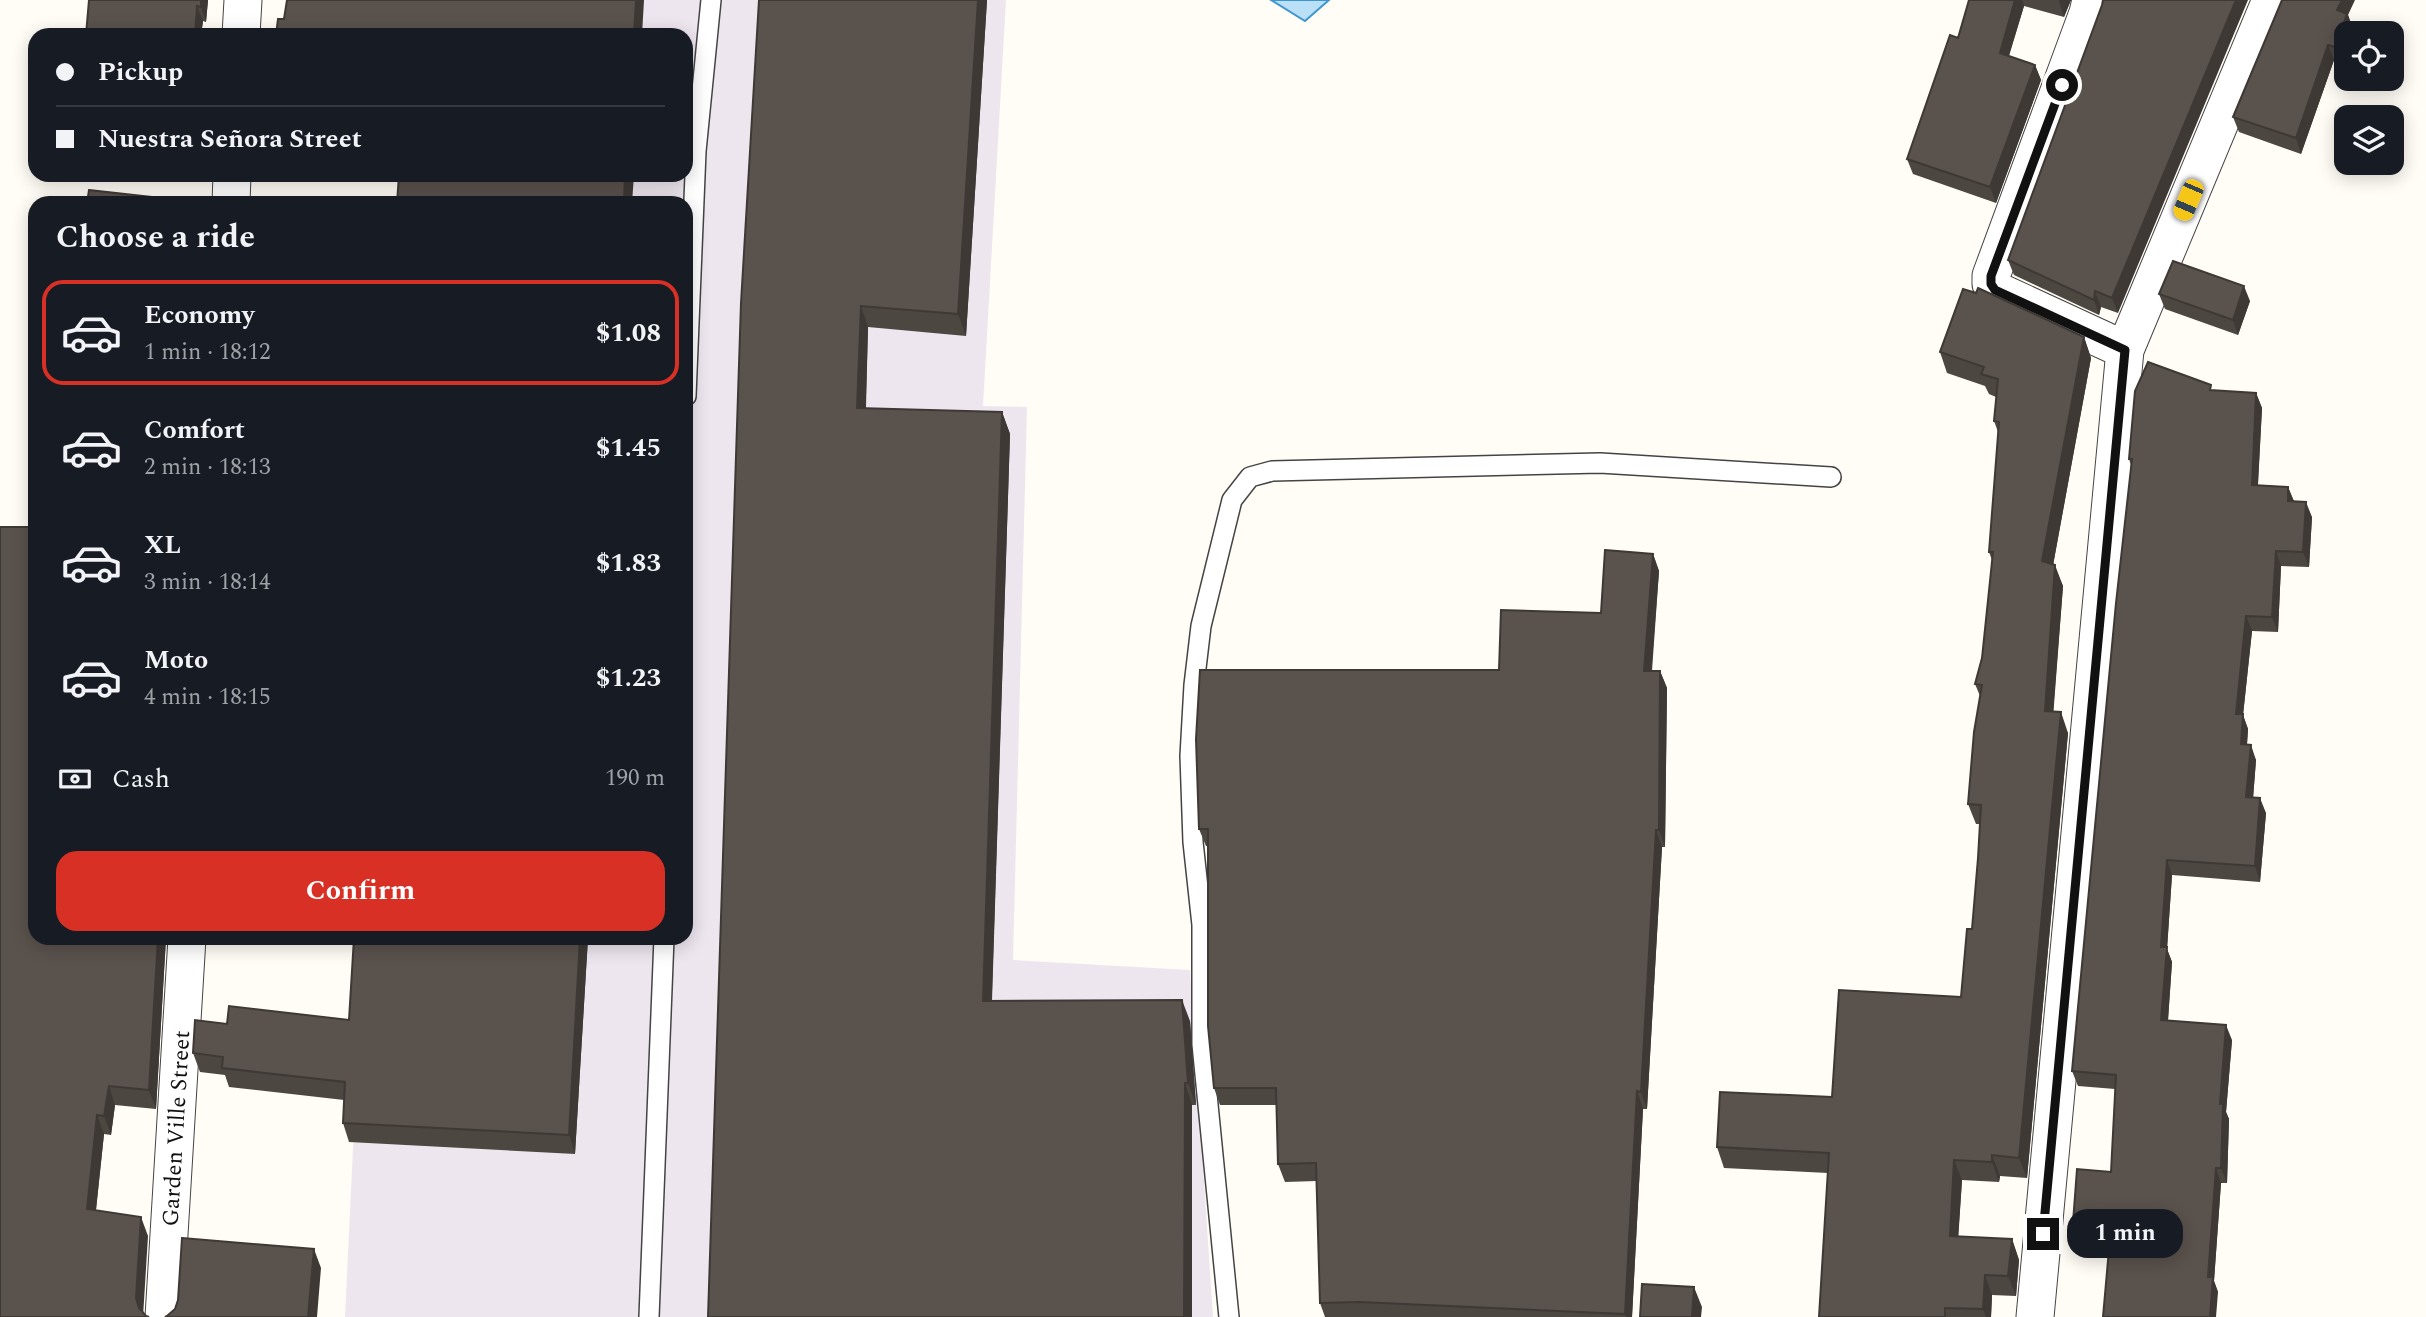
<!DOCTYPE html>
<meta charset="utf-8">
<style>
body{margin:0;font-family:Spectral,serif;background:#242831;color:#f1f3f6;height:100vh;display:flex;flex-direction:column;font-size:26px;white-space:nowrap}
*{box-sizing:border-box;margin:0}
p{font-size:23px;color:#9ea1a6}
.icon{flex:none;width:38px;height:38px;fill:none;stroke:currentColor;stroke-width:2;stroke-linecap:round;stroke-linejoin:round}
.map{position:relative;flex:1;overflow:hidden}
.drawer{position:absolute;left:28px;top:196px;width:665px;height:749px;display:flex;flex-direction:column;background:#171b24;border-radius:21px;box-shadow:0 4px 18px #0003}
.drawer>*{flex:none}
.top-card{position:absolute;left:28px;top:28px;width:665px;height:154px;border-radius:21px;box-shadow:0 4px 18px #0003;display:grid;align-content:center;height:154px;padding:0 28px;background:#171b24}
.fabs{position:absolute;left:2334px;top:21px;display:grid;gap:14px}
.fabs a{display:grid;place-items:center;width:70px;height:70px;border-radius:14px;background:#171b24;box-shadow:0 4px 18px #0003;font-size:35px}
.end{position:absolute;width:32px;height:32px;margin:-16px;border:9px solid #111;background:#fff;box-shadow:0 0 0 4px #fff}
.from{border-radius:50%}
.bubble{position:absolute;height:49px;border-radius:21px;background:#171b24;box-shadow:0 4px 18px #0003;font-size:23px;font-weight:700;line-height:49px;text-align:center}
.car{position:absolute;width:21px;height:42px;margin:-21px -10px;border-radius:9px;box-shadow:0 0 5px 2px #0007;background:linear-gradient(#f5c518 24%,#345 0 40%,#f5c518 0 76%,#345 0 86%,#f5c518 0)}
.top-card b{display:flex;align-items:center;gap:24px;height:66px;font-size:26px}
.top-card b+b{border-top:2px solid #363941}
.top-card i{width:18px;height:18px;background:#f1f3f6}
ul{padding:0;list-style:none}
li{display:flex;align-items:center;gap:21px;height:105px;margin:0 14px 10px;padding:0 14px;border:4px solid transparent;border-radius:21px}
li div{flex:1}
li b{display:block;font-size:26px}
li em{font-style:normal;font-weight:700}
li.selected{border-color:#d93025}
li>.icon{width:63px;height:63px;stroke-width:1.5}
h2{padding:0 28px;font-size:32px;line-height:84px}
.pay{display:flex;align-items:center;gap:18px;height:77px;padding:0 28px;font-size:26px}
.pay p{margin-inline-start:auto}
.cta{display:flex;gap:14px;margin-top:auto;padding:14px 28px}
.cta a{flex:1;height:80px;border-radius:21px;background:#d93025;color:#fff;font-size:28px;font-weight:700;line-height:80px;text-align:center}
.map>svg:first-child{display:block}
.industrial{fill:#eee6ef}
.water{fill:#b9e0f7;stroke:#3f96cf;stroke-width:2}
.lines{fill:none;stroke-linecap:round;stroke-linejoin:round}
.service-casing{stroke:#444;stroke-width:22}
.minor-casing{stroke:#444;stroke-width:39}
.service{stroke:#fff;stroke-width:19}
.minor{stroke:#fff;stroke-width:37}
.wall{fill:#4d4742}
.shaded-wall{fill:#3f3936}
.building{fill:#5a524d;stroke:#3f3936;stroke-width:2}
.route{stroke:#111;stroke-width:9}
.labels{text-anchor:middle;stroke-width:7;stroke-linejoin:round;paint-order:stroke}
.street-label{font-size:23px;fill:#111;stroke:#fff}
</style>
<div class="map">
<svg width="2426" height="1317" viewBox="0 0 2426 1317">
<rect width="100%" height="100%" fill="#fffdf5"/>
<path class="industrial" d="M409 0H1006L983 406 1027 407 1013 960 1190 970 1213 1317H345L363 938H686V203H399L400 175H686V35H407Z"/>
<path class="water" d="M1271 0H1329L1305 21Z"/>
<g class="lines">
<defs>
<path id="service" d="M686 396 696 151 711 0
M649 1317 664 938
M1229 1317 1202 1044V925L1193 842 1190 756 1194 685 1201 626 1232 500 1250 477 1272 471 1600 463 1831 477"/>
<g id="minor">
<path d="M2091 0 2088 13 1991 276V284L1995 290 2125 350"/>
<path d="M241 35 243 0"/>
<path d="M231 203 232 175"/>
<path id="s1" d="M164 1317 187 938"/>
<path d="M2035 1317 2125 350 2271 0"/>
</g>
</defs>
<use href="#service" class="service-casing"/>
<use href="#minor" class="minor-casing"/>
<use href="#service" class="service"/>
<use href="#minor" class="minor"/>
</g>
<path class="wall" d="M89 0H208L206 22 203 21 201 35H86Z
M759 0H987L966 336 868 327 866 408 1002 412 1010 434 992 1001 1190 1021 1196 1105H1192V1317H708Z
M1969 0H2071L2064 17 2024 6 2009 56 2035 65 2041 80 1996 203 1913 174 1907 159 1958 38Z
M2102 5 2118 313 2101 307 2099 315 2014 275 2008 260Z
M2348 15 2353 29 2352 33H2347V47L2341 63 2334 60 2301 154 2239 132 2233 117Z
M2159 294 2250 301 2238 335 2165 309Z
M2084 337 2091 358 2053 565 2063 586 2053 712 2068 733 2027 1178 2000 1176 1999 1182 1962 1180 1958 1237 2012 1239 2019 1260 2016 1296 1992 1295 1991 1317H1819L1828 1173 1724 1168 1717 1147 1832 1097 1961 997 1972 929 1978 858 1980 824H1976L1968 804 1980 696 1975 684 1982 658 1992 560 1989 552 1998 432 1994 421 1996 397 1989 394 1985 386 1947 373 1940 352Z
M2213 390 2256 393 2262 408 2258 485 2288 487 2294 501 2312 517 2309 567 2281 566 2278 632 2252 631 2243 715 2248 729 2247 744 2256 760 2253 798 2266 813 2260 882 2172 875 2167 949 2172 962 2168 1020 2232 1040 2226 1112 2229 1119 2227 1183H2221L2214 1281 2218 1292 2109 1253 2077 1251 2072 1236 2111 1172 2115 1089 2078 1086 2072 1071 2131 465 2129 459Z
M1653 554 1659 571 1652 671H1660L1667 688 1665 847H1662L1647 1109H1643L1632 1317H1325L1320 1303 1317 1181 1285 1182 1278 1164 1277 1105H1220L1214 1088 1208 846H1206L1199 829 1499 670 1601 613Z
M35 938H166L156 1109 115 1105 111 1135 104 1134 96 1210 148 1236 0 1317Z
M588 938 575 1154 349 1142 343 1123 344 1100 229 1087 225 1075 200 1072 193 1053 227 1024 349 1020Z"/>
<path class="shaded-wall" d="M201 0H208L206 22 201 7Z
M636 0H644L642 35H634Z
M978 0H987L966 336 958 314Z
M2015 0H2022L2024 6 2005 68 2000 53Z
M2059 0H2071L2064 17 2059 1Z
M2236 0H2248L2118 313 2112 298Z
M2342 0H2355L2348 15 2353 29 2352 33H2347V47L2341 63 2335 47 2337 10Z
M197 6 203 21 201 35H195Z
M2328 45 2334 60 2301 154 2296 138Z
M2035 65 2041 80 1996 203 1990 187Z
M625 175H634L632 203H624Z
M2244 286 2250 301 2238 335 2233 320Z
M2095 291 2101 307 2099 315 2094 300Z
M861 306 868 327 865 430 857 408Z
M2084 337 2091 358 2050 582 2042 561Z
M2256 393 2262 408 2257 500 2252 485Z
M1002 412 1010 434 991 1023 983 1001Z
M2288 487 2294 502 2288 501Z
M2306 502 2312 517 2309 567 2303 552Z
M2276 551 2281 566 2278 632 2272 617Z
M1653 554 1659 571 1650 688 1644 671Z
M2055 565 2063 586 2052 731 2045 711Z
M2246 616 2252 631 2243 715 2248 729 2246 759 2241 744 2236 714Z
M1660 671 1667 688 1665 847 1659 830Z
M2061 712 2068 733 2027 1178 2019 1158Z
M2251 745 2256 760 2252 812 2246 797Z
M2260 798 2266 813 2260 882 2255 866Z
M1656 830 1662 847 1647 1109 1641 1092Z
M2167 860 2172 875 2167 949 2172 962 2167 1035 2161 1020V947Z
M158 938H166L156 1109 149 1090Z
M580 938H588L575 1154 569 1135Z
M1182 1000 1190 1021 1196 1105 1188 1083Z
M2226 1025 2232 1040 2226 1112 2229 1119 2227 1183 2221 1168 2220 1104Z
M1185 1083 1192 1105V1317H1184Z
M109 1086 115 1105 111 1135 104 1116Z
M1637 1091 1643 1109 1632 1317H1626L1625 1314Z
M97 1115 104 1134 94 1228 87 1209Z
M1992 1155 2000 1176 1999 1182 1992 1162Z
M1954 1160 1962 1180 1957 1257 1950 1236Z
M2216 1168 2221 1183 2214 1281 2218 1292 2216 1317H2210L2208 1277Z
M141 1217 148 1236 143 1317 139 1308 136 1298Z
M2012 1239 2019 1260 2016 1296 2008 1276Z
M314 1249 321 1268 317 1317H308Z
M1985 1275 1992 1295 1991 1317H1986L1983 1309Z
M1694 1287 1702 1307 1701 1317H1692Z"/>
<path class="building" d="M89 0H201V7L197 6 195 35H86Z
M287 0H636L634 35H276L278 19H284Z
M759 0H978L958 314 861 306 857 408 1002 412 983 1001 1182 1000 1188 1083H1185L1184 1317H708L741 303Z
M1969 0H2015L2000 53 2035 65 1990 187 1907 159 1950 35 1958 38Z
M2103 0H2236L2112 298 2095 291 2094 300 2008 260 2102 5Z
M2282 0H2342L2337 10 2347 14 2335 47 2328 45 2296 138 2233 117Z
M399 175H625L624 203H397Z
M89 190 206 203H87Z
M2173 261 2244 286 2233 320 2159 294Z
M1978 288 2084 337 2042 561 2055 565 2045 711 2061 712 2019 1158 1992 1155V1162L1954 1160 1950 1236 2012 1239 2008 1276 1985 1275 1983 1309 1945 1308V1317H1819L1829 1153 1717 1147 1720 1092 1832 1097 1839 990 1961 997 1967 929H1972L1978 858 1981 805 1968 804 1974 732 1982 685 1975 684 1982 658 1993 552H1989L1999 422 1994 421 1998 379 1981 374 1984 367 1940 352 1963 289 1976 293Z
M2148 362 2211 385 2210 390 2256 393 2252 485 2288 487V501L2306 502 2303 552 2276 551 2272 617 2246 616 2236 714H2243L2241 744 2251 745 2246 797 2260 798 2255 866 2167 860 2161 947H2167L2161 1020 2226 1025 2220 1104H2223L2221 1168H2216L2208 1277H2213L2210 1317H2103L2110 1238 2072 1236 2077 1169 2111 1172 2116 1075 2072 1071 2116 603 2132 459H2129L2135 391Z
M0 527H35V938H158L149 1090 109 1086 104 1116 97 1115 87 1209 141 1217 136 1298 139 1308 146 1316 149 1317H0Z
M1605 550 1653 554 1644 671H1660L1659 830H1656L1641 1092 1637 1091 1625 1314 1360 1302 1320 1303 1316 1163 1278 1164 1276 1088H1214L1208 1026V829H1199L1196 739 1200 670H1499L1501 610 1601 613Z
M354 938H580L569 1135 343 1123 345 1082 222 1068 223 1057 193 1053 195 1020 227 1024 229 1006 349 1020Z
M182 1238 314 1249 308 1317H165L167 1316 175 1309 178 1300Z
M1642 1284 1694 1287 1692 1317H1640Z"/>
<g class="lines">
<path class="route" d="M2043 1234 2125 350 1995 290 1991 284V276L2062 85"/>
</g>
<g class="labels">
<g class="street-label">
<text dy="8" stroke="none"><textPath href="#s1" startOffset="189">Garden Ville Street</textPath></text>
</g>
</g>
</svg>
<div class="fabs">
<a><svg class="icon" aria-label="locate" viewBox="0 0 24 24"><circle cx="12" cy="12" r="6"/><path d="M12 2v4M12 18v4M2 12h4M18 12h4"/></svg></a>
<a><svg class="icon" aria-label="layers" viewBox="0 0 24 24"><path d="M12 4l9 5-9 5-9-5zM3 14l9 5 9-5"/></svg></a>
</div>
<i class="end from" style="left:2062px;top:85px"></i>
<i class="end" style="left:2043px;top:1234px"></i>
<div class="bubble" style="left:2067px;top:1209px;width:116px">1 min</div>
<i class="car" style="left:2188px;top:200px;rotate:203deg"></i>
<div class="top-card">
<b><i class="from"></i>Pickup</b>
<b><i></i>Nuestra Señora Street</b>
</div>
<section class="drawer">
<h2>Choose a ride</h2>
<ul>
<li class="selected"><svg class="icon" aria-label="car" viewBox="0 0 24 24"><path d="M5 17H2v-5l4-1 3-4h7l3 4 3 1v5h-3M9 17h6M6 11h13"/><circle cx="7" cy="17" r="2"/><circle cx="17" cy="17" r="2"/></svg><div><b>Economy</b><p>1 min · 18:12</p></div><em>$1.08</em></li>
<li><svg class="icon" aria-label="car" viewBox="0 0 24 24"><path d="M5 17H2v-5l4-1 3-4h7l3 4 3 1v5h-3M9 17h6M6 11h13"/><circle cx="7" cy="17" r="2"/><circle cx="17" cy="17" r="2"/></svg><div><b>Comfort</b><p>2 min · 18:13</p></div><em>$1.45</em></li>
<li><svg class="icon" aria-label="car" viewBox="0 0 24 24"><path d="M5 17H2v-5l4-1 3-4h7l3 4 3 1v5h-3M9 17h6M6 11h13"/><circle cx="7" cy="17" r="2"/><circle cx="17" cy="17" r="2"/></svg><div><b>XL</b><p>3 min · 18:14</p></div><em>$1.83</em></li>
<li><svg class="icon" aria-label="car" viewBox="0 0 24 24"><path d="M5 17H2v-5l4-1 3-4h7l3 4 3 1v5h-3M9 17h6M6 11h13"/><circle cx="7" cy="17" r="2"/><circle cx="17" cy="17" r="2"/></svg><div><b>Moto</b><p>4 min · 18:15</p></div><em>$1.23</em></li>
</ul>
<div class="pay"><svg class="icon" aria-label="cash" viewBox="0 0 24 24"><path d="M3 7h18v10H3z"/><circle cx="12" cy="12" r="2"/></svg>Cash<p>190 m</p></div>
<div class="cta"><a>Confirm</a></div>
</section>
</div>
